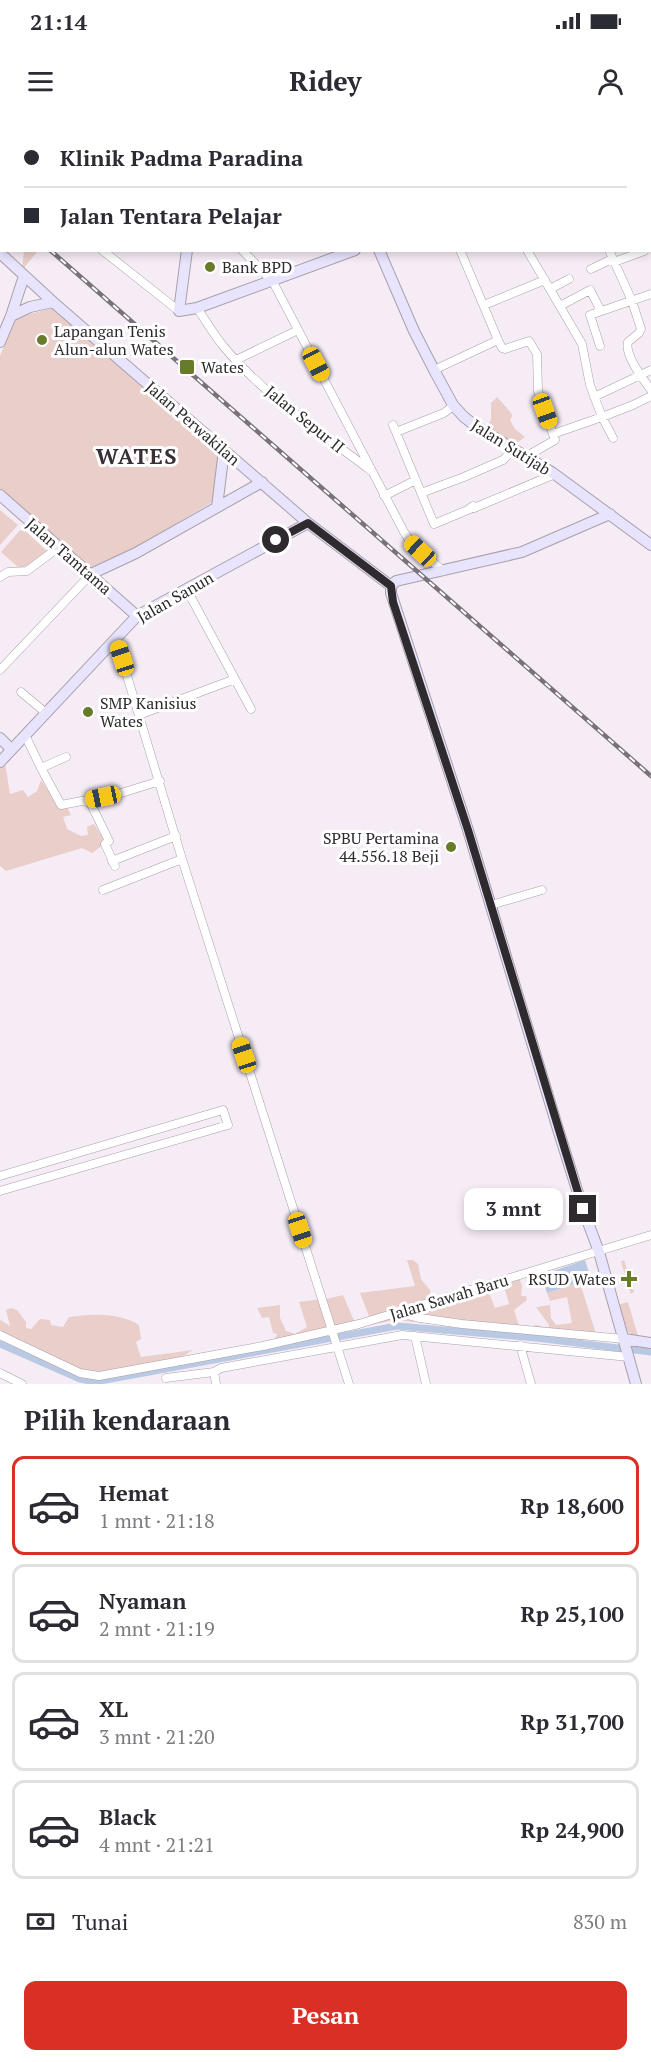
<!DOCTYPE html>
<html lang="id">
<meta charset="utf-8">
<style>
body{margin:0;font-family:"PT Serif",serif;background:#f7f7f7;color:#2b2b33;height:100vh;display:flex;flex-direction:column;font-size:22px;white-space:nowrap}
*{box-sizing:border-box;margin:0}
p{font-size:20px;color:#7c7c81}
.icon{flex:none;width:33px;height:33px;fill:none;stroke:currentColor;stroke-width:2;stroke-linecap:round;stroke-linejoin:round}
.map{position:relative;height:1264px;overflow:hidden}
.drawer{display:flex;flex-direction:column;background:#fff;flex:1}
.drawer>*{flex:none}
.top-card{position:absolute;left:0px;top:0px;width:651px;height:132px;box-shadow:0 3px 9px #0003;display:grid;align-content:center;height:132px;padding:0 24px;background:#fff}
.end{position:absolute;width:27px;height:27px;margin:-14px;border:8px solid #2e2a2e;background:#fff;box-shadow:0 0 0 3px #fff}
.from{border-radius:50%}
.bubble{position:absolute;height:42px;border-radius:12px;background:#fff;box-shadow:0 3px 9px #0003;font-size:20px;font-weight:700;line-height:42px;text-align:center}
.car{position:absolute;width:18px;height:36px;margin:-18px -9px;border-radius:8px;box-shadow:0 0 4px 2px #0007;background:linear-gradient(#f5c518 24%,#345 0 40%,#f5c518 0 76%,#345 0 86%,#f5c518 0)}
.top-card b{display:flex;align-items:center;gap:21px;height:57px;font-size:22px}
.top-card b+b{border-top:2px solid #e1e1e2}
.top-card i{width:15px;height:15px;background:#2b2b33}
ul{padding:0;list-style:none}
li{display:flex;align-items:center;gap:18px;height:99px;margin:0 12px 9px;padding:0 12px;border:3px solid #e1e1e2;border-radius:12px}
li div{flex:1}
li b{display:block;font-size:22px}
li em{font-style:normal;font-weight:700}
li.on{border-color:#d93025}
li>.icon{width:54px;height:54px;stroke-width:1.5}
h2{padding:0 24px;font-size:27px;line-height:72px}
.pay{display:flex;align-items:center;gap:15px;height:66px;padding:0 24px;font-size:22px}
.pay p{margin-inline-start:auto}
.button{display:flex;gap:12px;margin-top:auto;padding:12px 24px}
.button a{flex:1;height:69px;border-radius:12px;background:#d93025;color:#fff;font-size:24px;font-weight:700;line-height:69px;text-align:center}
.status{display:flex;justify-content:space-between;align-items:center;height:42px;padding:0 30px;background:#fff;direction:ltr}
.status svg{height:16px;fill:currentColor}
header{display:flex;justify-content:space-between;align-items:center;height:78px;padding:0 24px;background:#fff;font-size:27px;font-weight:700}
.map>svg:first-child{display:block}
.green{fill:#e9ceca}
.water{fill:#b9c9e3}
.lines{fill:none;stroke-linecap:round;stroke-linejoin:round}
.canal{stroke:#b9c9e3;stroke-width:7}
.street-casing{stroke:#a99fa9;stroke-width:9}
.secondary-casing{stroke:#a99fa9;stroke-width:12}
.street{stroke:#fff;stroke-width:8}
.secondary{stroke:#e9e4fe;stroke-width:10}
.rail-casing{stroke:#797379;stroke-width:4.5}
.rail{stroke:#fff;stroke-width:2;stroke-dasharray:7;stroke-linecap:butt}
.route{stroke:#2e2a2e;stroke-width:8}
.poi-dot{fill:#677b2b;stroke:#fff;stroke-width:2}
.labels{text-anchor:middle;stroke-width:6;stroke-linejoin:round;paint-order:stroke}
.poi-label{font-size:16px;fill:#2e2a2e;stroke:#fff;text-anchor:start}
.street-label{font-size:16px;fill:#2e2a2e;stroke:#fff}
.district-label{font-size:22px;font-weight:bold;letter-spacing:1.5px;fill:#373037;stroke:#fff}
</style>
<div class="status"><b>21:14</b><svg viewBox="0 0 49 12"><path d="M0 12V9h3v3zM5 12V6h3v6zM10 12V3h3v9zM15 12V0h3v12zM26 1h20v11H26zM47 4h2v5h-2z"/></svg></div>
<header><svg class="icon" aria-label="menu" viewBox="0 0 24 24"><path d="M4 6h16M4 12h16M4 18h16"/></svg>Ridey<svg class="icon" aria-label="person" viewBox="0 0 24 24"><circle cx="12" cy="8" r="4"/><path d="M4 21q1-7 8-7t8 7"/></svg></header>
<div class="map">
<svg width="651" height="1264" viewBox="0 0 651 1264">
<rect width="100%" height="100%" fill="#f6ecf6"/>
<path class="green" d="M24 131 37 132 23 149 22 148Z
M53 188 219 332 214 381 101 448 88 447 0 370V236L15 198Z
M497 277 511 293 512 296 510 300 515 309 525 317 515 324 485 307 491 300V283Z
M0 390 18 405 0 425Z
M22 408 49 433 35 443 19 448 1 432Z
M4 637 10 674 23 670 28 677 37 671 41 660 59 687 66 685 71 695 63 697 67 709 81 716 88 715 87 707 94 704 106 723 92 733 82 728 6 751 0 746V642Z
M407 1140H413L418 1144 421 1159 430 1170V1180L362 1200 369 1196 360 1173 415 1166Z
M624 1140 634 1172 631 1174 621 1142Z
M519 1158 522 1166 521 1176H526L527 1180 514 1190 520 1209 536 1205 549 1208V1205L536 1187 550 1185 551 1198 556 1205 572 1203 567 1177 550 1181 547 1173 580 1163 598 1220H564L555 1216 395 1200 365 1206 487 1168 495 1188 509 1184 503 1163Z
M343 1175 355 1203 274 1221 277 1214 273 1213 269 1197 262 1198 257 1188 280 1185V1198L286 1211 295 1214 307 1207 299 1182 321 1179 322 1180Z
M628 1182 638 1216C622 1214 621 1199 617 1185Z
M11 1188 17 1190 26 1202V1208L31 1209 40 1199 50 1200 51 1205 63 1207 69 1197C92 1194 118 1192 139 1205L141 1219 136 1222 141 1237 193 1230 174 1242 94 1256 15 1220 0 1211V1200L10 1206 6 1190Z"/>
<path class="water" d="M585 1140 591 1159 547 1173 541 1155Z"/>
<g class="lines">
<path class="canal" d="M0 1224 80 1259 95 1262 397 1206 536 1218 651 1232"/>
<defs>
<path id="street" d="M53 0V2
M120 0V2
M181 0 182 2
M305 0 306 2
M625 0V2
M290 2 293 0
M355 2 358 0
M0 70 2 71
M102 130 179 191
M242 130 273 162 404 412 410 421 443 451
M527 130 582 224 590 265 602 297 633 285 651 276
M609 130 632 181 641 209 639 213 628 222C624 235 643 259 651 270
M614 142 644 131
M591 149 612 139
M550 169 569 159
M484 185 545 160
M560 186 590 170 601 191
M197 188C206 201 214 215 224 227 264 275 320 312 370 350
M498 220 502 228 505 229 529 221 537 234 538 271 555 320 527 336
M600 226 590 195 651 174
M236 240 298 210
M434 250 498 220 460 130
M594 277 651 250
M393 305 434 404 470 389V388L473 386 474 388 555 354
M396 312 444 293 454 285
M553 314 602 297 613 318
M421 373 464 357 503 340 514 329
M384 376 416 360
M0 457 8 452 27 451 59 427
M187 470 251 589
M116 519 182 739 349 1264
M0 550 91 454
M21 572 46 593
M139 595 235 559
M25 615 41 648 66 637
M41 648 61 685 118 674 160 661
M89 680 109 721 105 724 115 746
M112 741 176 716
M103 770 182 739
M491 785 542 770
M0 1056 223 990 228 1005 0 1071
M400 1193 420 1198 462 1204 624 1219
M0 1215 80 1253 99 1256 263 1226 359 1204 651 1115
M415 1216 426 1264
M520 1225 531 1264
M0 1253 22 1264
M166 1258 214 1252
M216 1264 214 1252 221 1248 402 1215 629 1237"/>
<path id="secondary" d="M247 0 248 2
M0 18H2
M650 20 651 19
M0 114 2 116
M187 130 179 191 197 188 355 130
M379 130 414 211 434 250 453 285 464 297 477 307 553 353 651 425
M0 133 53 182 308 403 391 466
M11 196 24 156
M0 222 11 196 30 187 53 182
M0 375 137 496
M217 387 224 330
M610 394 522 432 396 461 391 466V473L468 710 557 1006 583 1089 599 1132 636 1264
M91 454 136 433 262 362
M0 618 11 629
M0 642 137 496 308 403
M624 1219 651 1223"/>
</defs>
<use href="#street" class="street-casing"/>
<use href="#secondary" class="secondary-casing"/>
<use href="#street" class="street"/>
<use href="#secondary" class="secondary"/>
<defs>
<path id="rail" d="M0 87 2 89
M50 130 651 656"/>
</defs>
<use href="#rail" class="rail-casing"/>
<use href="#rail" class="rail"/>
</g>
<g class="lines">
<path class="route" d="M276 420 308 403 391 466 393 482 468 710 583 1089"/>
</g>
<g class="poi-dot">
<circle cx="210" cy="147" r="6"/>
<circle cx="42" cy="220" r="6"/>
<rect x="179" y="239" width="16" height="16" rx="3"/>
<circle cx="88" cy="592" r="6"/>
<circle cx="451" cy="727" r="6"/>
<path d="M626 1150h6v6h6v6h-6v6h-6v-6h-6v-6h6z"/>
</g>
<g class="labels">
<g class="poi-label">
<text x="222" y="153">Bank BPD</text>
<text x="54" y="217">Lapangan Tenis<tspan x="54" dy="18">Alun-alun Wates</tspan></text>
<text x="201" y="253">Wates</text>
<text x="100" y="589">SMP Kanisius<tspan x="100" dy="18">Wates</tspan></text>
<text x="439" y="724" text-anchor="end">SPBU Pertamina<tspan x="439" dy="18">44.556.18 Beji</tspan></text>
<text x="616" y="1165" text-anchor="end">RSUD Wates</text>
</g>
<g class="street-label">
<text transform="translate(305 299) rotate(39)" y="6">Jalan Sepur II</text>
<text transform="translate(193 303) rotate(41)" y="6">Jalan Perwakilan</text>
<text transform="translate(511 327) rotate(32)" y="6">Jalan Sutijab</text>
<text transform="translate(69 436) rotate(41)" y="6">Jalan Tamtama</text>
<text transform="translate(175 477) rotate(-30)" y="6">Jalan Sanun</text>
<text transform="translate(449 1177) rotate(-17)" y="6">Jalan Sawah Baru</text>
</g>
<g class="district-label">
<text x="137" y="344">WATES</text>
</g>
</g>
</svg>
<i class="end from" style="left:276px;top:420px"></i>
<i class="end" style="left:583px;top:1089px"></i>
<div class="bubble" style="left:464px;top:1068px;width:99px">3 mnt</div>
<i class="car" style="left:316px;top:244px;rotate:152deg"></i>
<i class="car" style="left:545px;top:291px;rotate:160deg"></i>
<i class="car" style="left:420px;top:431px;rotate:313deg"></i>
<i class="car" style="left:122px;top:538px;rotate:342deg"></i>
<i class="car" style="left:103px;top:677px;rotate:258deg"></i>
<i class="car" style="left:244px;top:935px;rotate:342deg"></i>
<i class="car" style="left:300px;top:1110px;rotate:162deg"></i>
<div class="top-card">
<b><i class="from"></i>Klinik Padma Paradina</b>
<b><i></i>Jalan Tentara Pelajar</b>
</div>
</div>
<section class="drawer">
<h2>Pilih kendaraan</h2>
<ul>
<li class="on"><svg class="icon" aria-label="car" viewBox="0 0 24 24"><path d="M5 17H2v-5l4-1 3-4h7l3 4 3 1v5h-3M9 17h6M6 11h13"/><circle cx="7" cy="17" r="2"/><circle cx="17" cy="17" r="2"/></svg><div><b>Hemat</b><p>1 mnt · 21:18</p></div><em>Rp 18,600</em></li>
<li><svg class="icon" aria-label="car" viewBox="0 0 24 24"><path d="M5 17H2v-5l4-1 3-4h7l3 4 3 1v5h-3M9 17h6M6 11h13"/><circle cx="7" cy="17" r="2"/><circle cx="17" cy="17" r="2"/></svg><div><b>Nyaman</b><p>2 mnt · 21:19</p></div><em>Rp 25,100</em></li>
<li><svg class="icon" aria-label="car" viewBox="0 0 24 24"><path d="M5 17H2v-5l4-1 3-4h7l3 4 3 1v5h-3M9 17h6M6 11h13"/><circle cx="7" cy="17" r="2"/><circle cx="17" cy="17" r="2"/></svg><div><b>XL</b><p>3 mnt · 21:20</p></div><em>Rp 31,700</em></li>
<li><svg class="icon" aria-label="car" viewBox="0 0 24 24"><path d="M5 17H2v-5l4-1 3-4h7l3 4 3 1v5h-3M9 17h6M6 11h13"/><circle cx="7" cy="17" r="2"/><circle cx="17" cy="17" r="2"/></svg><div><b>Black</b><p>4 mnt · 21:21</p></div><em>Rp 24,900</em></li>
</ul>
<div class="pay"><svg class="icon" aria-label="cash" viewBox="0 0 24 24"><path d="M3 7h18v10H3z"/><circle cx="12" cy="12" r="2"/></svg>Tunai<p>830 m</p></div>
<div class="button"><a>Pesan</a></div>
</section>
